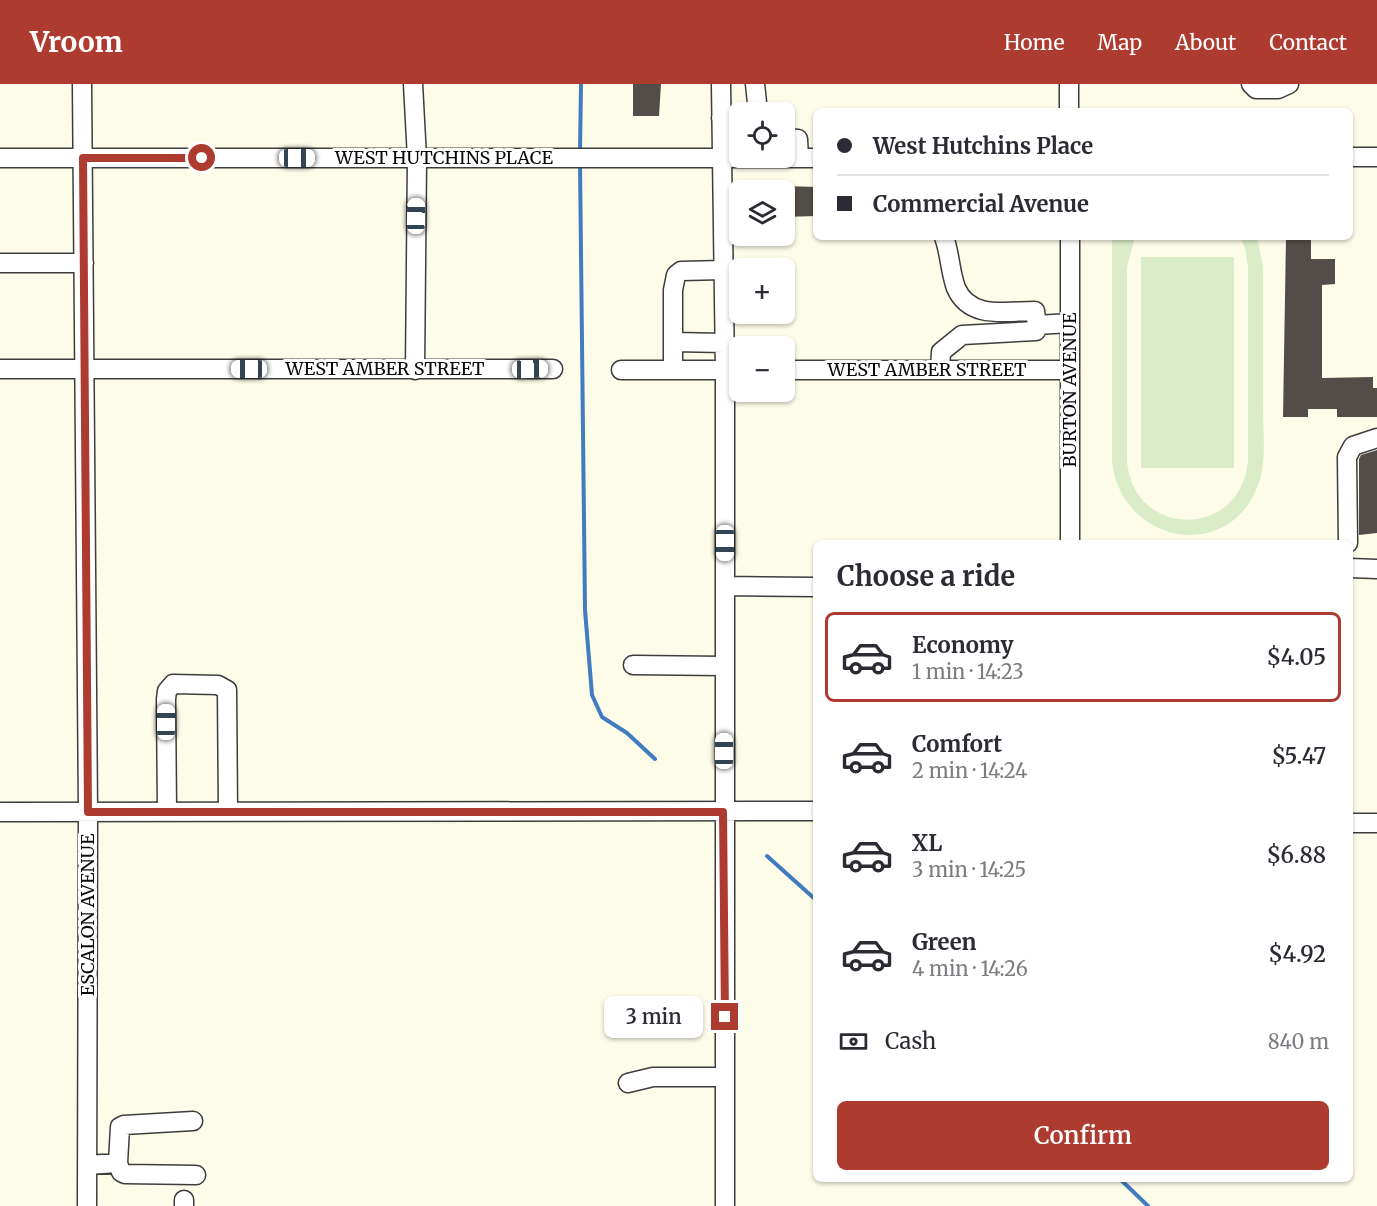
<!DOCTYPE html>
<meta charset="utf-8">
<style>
body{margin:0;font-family:Merriweather,serif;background:#f7f7f7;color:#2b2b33;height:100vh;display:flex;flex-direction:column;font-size:22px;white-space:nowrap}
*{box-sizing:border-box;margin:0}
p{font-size:20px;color:#7c7c81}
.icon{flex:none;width:33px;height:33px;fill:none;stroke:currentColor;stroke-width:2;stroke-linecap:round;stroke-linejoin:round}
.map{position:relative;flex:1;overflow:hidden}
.sheet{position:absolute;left:813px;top:456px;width:540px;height:642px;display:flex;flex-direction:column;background:#fff;border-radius:9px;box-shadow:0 2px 4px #0004}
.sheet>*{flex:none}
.hud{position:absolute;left:813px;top:24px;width:540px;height:132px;border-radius:9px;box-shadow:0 2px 4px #0004;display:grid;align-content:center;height:132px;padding:0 24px;background:#fff}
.buttons{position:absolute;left:729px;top:18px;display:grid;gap:12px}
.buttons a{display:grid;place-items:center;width:66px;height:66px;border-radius:9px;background:#fff;box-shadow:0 2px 4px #0004;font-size:30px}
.end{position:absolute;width:27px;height:27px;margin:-14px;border:8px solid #ad3b30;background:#fff;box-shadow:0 0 0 3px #fff}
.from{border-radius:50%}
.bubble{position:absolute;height:42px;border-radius:9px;background:#fff;box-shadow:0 2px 4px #0004;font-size:20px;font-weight:600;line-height:42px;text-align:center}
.car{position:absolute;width:18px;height:36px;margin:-18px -9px;border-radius:8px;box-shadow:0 0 4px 2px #0007;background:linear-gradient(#fff 24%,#345 0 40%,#fff 0 76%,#345 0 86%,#fff 0)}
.hud b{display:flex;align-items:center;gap:21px;height:57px;font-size:22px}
.hud b+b{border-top:2px solid #e1e1e2}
.hud i{width:15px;height:15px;background:#2b2b33}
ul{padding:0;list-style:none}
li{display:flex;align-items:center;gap:18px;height:90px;margin:0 12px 9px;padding:0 12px;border:3px solid transparent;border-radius:9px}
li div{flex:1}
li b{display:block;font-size:22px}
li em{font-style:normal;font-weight:600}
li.current{border-color:#ad3b30}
li>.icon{width:54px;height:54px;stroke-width:1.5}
h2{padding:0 24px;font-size:27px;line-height:72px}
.pay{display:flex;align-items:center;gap:15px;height:66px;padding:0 24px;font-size:22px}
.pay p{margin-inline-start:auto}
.button{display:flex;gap:12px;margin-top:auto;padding:12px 24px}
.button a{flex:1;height:69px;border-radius:9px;background:#ad3b30;color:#fff;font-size:24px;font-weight:600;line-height:69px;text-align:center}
header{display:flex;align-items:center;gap:36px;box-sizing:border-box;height:84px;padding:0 30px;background:#ad3b30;color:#fff}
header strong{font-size:28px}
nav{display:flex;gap:33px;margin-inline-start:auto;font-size:21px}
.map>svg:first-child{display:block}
.pitch{fill:#dbecc8}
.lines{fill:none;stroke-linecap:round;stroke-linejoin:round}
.stream{stroke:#417cc0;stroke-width:4}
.building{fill:#524d48}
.minor-casing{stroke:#3d3d3d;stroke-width:21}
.minor{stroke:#fff;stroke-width:18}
.route{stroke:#ad3b30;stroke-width:8}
.labels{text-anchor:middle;stroke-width:6;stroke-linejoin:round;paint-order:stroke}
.street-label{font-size:18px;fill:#0a0a0a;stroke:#fff}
</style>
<header>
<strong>Vroom</strong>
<nav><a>Home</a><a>Map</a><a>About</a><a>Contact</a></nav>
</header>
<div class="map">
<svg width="1377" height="1122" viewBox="0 0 1377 1122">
<rect width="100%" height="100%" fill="#fdfce9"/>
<path class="pitch" d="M1112 153H1135L1127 183V376C1132 455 1242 456 1248 376V183L1245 164 1240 153H1257L1263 183C1263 230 1263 277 1263 324 1263 349 1267 378 1258 401 1229 481 1119 459 1112 376Z
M1141 173H1234V384H1141Z"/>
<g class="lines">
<path class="stream" d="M580 68 581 0
M580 79 585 526 592 611 602 633 627 649 655 675
M767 772 816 816
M1120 1095 1148 1122"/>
</g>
<path class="building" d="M633 0H661L659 32H633Z
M784 102 816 103V132L784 133Z
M1286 153H1311V175H1335V200L1322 201V294L1373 293V304H1377V333H1337V325H1308V333H1283Z
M1377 366V449L1359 451V375L1361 371Z"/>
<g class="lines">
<defs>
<path id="minor" d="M82 0 88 728 87 1122
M413 0 417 74 415 286
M721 0 725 286V1122
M755 0 758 28
M1069 0V27
M1251 0 1256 5H1278L1289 0
M721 34H740
M784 54 798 55 799 74
M1350 73H1377
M0 74H816
M944 153C950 169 950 188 956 204 970 236 1006 227 1035 227L1037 241 1070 239
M1070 153V459
M0 179H84
M673 258 724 259
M0 285H553
M621 286H740
M673 286V206L676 191 681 187 723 186
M784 286H1070
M940 286 941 268 962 251 1036 247 1037 241
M1348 459 1347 373 1353 362 1377 354
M1350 484 1377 485
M725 502 816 503
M633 581 724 582
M0 728 816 727
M167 728 166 615 167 607 173 600 218 601 227 606 228 728
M1350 739H1377
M628 999 653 993H725
M118 1079 121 1088 125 1090 196 1091
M87 1081 118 1079 120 1043 124 1041 193 1037
M184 1122V1116"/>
</defs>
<use href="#minor" class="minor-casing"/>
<use href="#minor" class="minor"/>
</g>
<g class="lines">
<path class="route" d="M202 74H83L88 728H723L725 933"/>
</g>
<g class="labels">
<g class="street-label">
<text x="444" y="80">WEST HUTCHINS PLACE</text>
<text x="385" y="291">WEST AMBER STREET</text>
<text x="927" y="292">WEST AMBER STREET</text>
<text transform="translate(1070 306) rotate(-90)" y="6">BURTON AVENUE</text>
<text transform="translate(88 831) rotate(-90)" y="6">ESCALON AVENUE</text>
</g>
</g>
</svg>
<div class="buttons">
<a><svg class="icon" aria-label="locate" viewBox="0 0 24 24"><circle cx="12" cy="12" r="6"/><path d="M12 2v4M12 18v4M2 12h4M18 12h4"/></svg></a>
<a><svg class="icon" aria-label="layers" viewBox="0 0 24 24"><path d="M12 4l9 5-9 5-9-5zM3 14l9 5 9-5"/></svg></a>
<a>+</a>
<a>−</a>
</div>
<i class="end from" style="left:202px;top:74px"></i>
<i class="end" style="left:725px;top:933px"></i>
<div class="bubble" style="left:604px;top:912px;width:99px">3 min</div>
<i class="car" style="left:297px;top:74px;rotate:90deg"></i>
<i class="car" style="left:416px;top:132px;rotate:1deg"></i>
<i class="car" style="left:249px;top:285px;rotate:270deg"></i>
<i class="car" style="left:530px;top:285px;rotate:89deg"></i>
<i class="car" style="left:725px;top:459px;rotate:180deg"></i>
<i class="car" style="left:166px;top:638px;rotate:0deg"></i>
<i class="car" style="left:724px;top:667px;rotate:0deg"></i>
<div class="hud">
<b><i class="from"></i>West Hutchins Place</b>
<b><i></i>Commercial Avenue</b>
</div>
<section class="sheet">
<h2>Choose a ride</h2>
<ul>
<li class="current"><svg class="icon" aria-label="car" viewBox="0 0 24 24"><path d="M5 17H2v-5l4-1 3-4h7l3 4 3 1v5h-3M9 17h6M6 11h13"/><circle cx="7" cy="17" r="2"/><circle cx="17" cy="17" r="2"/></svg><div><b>Economy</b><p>1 min · 14:23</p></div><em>$4.05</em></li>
<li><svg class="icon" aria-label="car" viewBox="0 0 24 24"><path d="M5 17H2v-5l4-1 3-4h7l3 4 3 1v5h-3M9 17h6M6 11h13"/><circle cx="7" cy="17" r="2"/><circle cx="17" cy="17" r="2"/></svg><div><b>Comfort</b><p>2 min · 14:24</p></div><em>$5.47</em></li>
<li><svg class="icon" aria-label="car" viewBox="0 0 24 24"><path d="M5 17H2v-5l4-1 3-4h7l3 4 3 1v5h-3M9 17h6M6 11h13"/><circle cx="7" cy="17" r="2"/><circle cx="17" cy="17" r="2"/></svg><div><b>XL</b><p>3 min · 14:25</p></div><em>$6.88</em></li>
<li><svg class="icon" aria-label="car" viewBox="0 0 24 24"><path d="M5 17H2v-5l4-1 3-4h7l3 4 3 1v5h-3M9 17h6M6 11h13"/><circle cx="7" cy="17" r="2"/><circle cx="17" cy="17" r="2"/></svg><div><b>Green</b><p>4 min · 14:26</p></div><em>$4.92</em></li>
</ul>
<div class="pay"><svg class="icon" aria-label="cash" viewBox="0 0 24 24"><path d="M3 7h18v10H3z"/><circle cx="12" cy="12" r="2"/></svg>Cash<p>840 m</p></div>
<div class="button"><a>Confirm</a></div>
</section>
</div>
